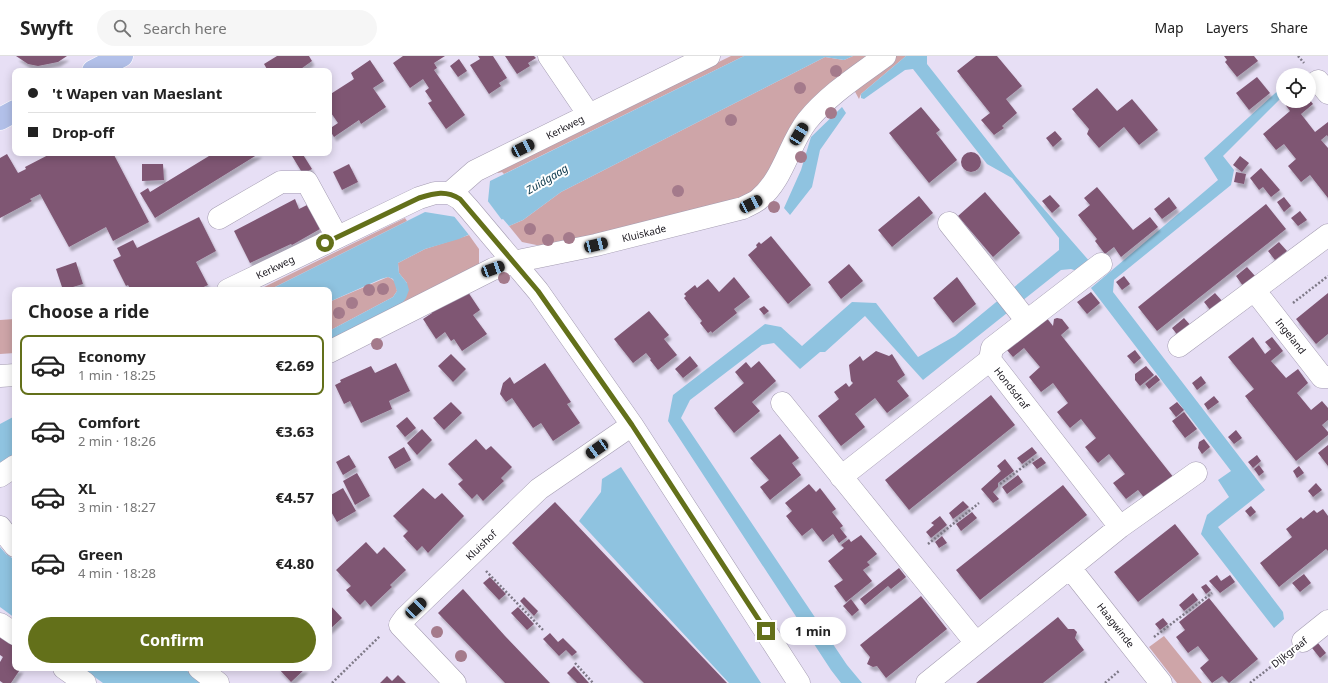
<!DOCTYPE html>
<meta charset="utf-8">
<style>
body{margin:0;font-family:"Noto Sans",sans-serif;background:#f6f6f6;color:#222;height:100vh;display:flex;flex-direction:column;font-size:15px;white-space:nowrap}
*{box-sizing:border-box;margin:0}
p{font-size:13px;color:#767676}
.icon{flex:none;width:22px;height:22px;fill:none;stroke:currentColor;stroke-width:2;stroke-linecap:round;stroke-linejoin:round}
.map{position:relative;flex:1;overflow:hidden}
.drawer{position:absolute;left:12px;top:231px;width:320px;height:384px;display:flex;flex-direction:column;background:#fff;border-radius:8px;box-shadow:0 2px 10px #0003}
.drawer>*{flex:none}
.hud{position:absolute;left:12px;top:12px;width:320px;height:88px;border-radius:8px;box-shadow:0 2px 10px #0003;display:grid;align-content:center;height:88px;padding:0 16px;background:#fff}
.buttons{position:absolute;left:1276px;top:12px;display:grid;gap:8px}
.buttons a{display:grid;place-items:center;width:40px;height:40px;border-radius:50%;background:#fff;box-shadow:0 2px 10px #0003;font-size:20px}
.end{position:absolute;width:18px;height:18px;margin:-9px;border:5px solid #63701a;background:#fff;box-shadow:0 0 0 2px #fff}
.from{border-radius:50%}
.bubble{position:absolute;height:28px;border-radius:14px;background:#fff;box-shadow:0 2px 10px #0003;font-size:13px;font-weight:700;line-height:28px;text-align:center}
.car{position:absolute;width:12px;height:24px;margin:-12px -6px;border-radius:5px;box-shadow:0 0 3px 1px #0007;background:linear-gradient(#222 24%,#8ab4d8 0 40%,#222 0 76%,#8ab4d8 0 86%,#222 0)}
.hud b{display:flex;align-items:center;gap:14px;height:38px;font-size:15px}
.hud b+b{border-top:1px solid #e0e0e0}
.hud i{width:10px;height:10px;background:#222}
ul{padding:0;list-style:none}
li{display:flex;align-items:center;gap:12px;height:60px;margin:0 8px 6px;padding:0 8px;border:2px solid transparent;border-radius:8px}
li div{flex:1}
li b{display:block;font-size:15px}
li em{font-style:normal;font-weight:700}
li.selected{border-color:#63701a}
li>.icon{width:36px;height:36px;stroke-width:1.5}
h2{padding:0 16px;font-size:18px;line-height:48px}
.button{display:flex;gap:8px;margin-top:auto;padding:8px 16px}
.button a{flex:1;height:46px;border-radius:24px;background:#63701a;color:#fff;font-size:16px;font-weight:700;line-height:46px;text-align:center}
header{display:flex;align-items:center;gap:24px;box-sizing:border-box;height:56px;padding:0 20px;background:#fff;border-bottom:1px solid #e0e0e0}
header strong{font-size:19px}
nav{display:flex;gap:22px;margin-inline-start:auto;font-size:14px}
.search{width:280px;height:36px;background:#f6f6f6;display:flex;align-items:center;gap:10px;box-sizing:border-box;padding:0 14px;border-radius:22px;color:#767676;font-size:15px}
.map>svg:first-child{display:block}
.green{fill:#cea5a8}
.water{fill:#8fc3e0}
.pier{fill:#e7dff5}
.building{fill:#7f5673;filter:url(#shadow)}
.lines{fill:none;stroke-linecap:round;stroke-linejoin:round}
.minor-casing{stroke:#a49cb1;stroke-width:23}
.major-casing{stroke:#fff;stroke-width:23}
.path{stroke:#7e7987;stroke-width:2.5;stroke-dasharray:2 2;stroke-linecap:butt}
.minor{stroke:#fff;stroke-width:22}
.major{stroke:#b2c0e9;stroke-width:22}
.tree{fill:#a47a8b}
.route{stroke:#63701a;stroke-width:5}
.labels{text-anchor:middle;stroke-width:4;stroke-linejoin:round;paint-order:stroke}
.street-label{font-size:10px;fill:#1a171e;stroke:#fff}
.water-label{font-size:11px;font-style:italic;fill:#0e3a4e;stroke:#fff}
</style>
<header>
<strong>Swyft</strong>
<div class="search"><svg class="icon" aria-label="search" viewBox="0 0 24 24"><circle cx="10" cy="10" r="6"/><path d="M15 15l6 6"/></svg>Search here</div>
<nav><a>Map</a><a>Layers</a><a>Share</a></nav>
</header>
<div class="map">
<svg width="1328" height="627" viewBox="0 0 1328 627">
<defs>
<filter id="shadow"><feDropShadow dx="2.5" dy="4.5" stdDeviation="1" flood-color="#0004"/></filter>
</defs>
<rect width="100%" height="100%" fill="#e7dff5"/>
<path class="green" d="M731 0H744L504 118 502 116 498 117 496 114Z
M853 0H875L746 142 546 191 522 186 509 170 523 164 561 136 825 1 844 4Z
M891 0H906L861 38 859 43 853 32Z
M405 162 407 165 269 234H258Z
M469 179 479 193V214L401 249 407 227 399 217 398 207 425 193Z
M388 221C396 224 396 228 397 235L393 241 329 275V246Z
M15 263V297L0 298V264Z
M1164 580 1202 627H1177L1149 591Z"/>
<path class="water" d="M744 0H853L844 4 825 1 561 136 523 164 509 170 503 163 459 183 425 193 398 207 399 217 407 227 409 234 406 242 401 249 329 285V275L393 241 397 235 393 223 388 221 381 223 329 246V234H269L425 156 456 161 488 145 490 125Z
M906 0H927V8L1016 121 1091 207 1080 216 1071 213 1061 214 923 324 865 260 825 296H820L800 313 774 287 762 289 690 344 681 362 847 609 862 627H841L831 614 668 365 673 339 765 268 781 271 802 290 852 246 876 247 918 301 955 280 1059 194V182L1012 122 987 108 913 13 905 14 864 43 861 42V38Z
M1283 30V40L1223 100 1234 114 1231 129 1114 224 1113 236 1265 434 1218 471 1283 556 1284 563 1274 572 1201 478 1207 459 1229 441 1218 424 1231 415 1091 232 1218 124 1204 102Z
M842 51 846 57 820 94 812 131 790 159 784 152 801 114 811 81Z
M15 360V403L0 414V368Z
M621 411 761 627H729L579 465 601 436 602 423Z
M0 491 6 498 15 504V562L0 551Z
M82 612H183L204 627H103Z"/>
<path class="pier" d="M487 144 502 164 469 179 453 159H456Z"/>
<path class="building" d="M16 0H67L58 6 38 10 28 8Z
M277 0H309L312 5 298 15H268L264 8Z
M403 0H445L434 7 437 12 434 14 465 59 446 73 428 47 432 45 425 35 429 32 423 23 410 32 393 7Z
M478 0H493L507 22 499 27 501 30 489 38 470 9 480 3Z
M505 0H534L536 2 528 7 530 10 517 18Z
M976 0H997L1022 30 1006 43 1017 57 1002 70 1004 72 994 79 981 64 990 57 957 15Z
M1224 0H1254L1258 5 1237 21 1225 6 1227 4Z
M459 3 467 15 458 21 450 10Z
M370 4 384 25 373 32 386 51 361 68 359 64 334 81 329 73 338 67 329 54V39L354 23 351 17Z
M1257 21 1270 37 1249 54 1236 37Z
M1097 32 1117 55 1132 43 1158 74 1139 89 1124 71 1099 92 1087 78 1089 73 1072 53Z
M1309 43 1313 48 1301 58 1315 76 1328 66V81L1327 79 1321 84 1328 92V142L1310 119 1301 126 1288 110 1296 103 1284 88 1276 94 1263 78 1290 55 1284 47 1286 45H1309Z
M921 51 940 74 936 77 957 104 929 127 889 77Z
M1055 75 1062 83 1053 91 1046 82Z
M961 106a10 10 0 1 1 20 0a10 10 0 1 1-20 0Z
M52 97H113L149 166 113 185 106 171 69 191 40 138 30 143 32 145 0 162V102L7 98 18 117 26 113 25 111Z
M207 97H260L155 162 140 137 148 132 150 136 209 100Z
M297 97H302L312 113 303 118 292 100Z
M1240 100 1249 107 1242 116 1233 109Z
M142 108H163L164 124 142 125Z
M349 108 358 126 342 134 333 116Z
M1261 112 1280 134 1271 141 1263 131 1259 134 1250 122Z
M1236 116 1246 118 1244 128 1234 126Z
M1097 131 1133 174 1150 161 1158 171 1121 201 1114 191 1105 198 1095 185 1097 183 1078 159 1090 149 1084 142Z
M985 136 1020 177 993 201 958 160Z
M1050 139 1060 150 1052 157 1042 145Z
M919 140 933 157 892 191 878 174Z
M1169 141 1177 152 1162 163 1154 153Z
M1284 141 1291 150 1284 156 1277 146Z
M295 143 299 153 307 149 320 173 292 189 291 188 250 207 234 175Z
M1266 148 1286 173 1157 275 1138 251Z
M1300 155 1307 164 1298 170 1291 162Z
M199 161 216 195 196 206 208 229 197 234H131L128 229 126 230 113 204 121 200 117 192 133 184 137 192Z
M771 180 811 229 788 248 748 199 757 191 756 189 759 186 761 188Z
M1279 186 1287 195 1275 204 1268 195Z
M76 206 83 228 63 234 56 213Z
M849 208 863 225 841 243 828 226Z
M1247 211 1255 220 1243 230 1236 220Z
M1124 220 1130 228 1122 234 1116 226Z
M734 221 750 241 734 253 737 257 712 277 711 275 708 277 700 267 702 265 684 242 686 240 684 238 695 229 697 232 708 223 719 236Z
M957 221 976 248 953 267 933 242Z
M466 233 480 254 473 259 487 278 462 295 454 283 451 285 445 276 436 283 423 263 432 257 431 256Z
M1091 236 1100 247 1087 258 1077 246Z
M1215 237 1223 246 1211 255 1204 246Z
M1328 237V278L1316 288 1296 263Z
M764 250 769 255 764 259 759 253Z
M649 255 669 279 664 283 677 299 658 314 650 304 651 303 646 297 633 307 614 283Z
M1046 261 1053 270 1054 263 1057 262 1062 263 1069 272 1061 279 1174 422 1146 444 1138 434 1126 443 1113 427 1125 418 1109 398 1098 407 1085 391 1096 382 1081 363 1070 372 1057 356 1068 347 1053 327 1041 336 1029 321 1040 311 1024 292 1013 301 1006 293Z
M1184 262 1192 271 1179 281 1172 272Z
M1253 281 1265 298 1271 293 1265 286 1272 281 1283 295 1271 305 1286 322 1298 313 1308 327 1297 337 1311 354 1322 345 1328 352V364L1322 369 1328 376V379L1296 405 1245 340 1254 333 1228 301Z
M1135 294 1141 302 1134 308 1127 300Z
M876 295 889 300 892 298 905 319 897 325 909 340 887 357 875 342 855 358 865 371 841 390 818 360 839 343 834 336 846 327 849 331 853 327 851 325 849 309 860 300 863 305Z
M451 298 466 313 453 326 438 310Z
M690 300 698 310 683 322 675 313Z
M759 305 776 325 752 346 760 355 734 377 714 352 744 327 735 316 746 306 751 312Z
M396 307 410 335 389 345 392 353 361 367 350 345 344 348 335 329 341 326 340 324 371 310 375 317Z
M545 307 571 346 567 348 580 367 553 385 541 367 533 372 512 342 506 346 500 338 503 327 510 321 514 328Z
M1146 310 1154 319 1140 330 1135 324V318Z
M1156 319 1160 324 1149 333 1145 328Z
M1201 320 1206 327 1197 334 1192 327Z
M991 339 1015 369 909 454 885 424Z
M1214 340 1219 346 1208 354 1204 348Z
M451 346 462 357 444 374 433 362Z
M1177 346 1184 354 1176 361 1169 352Z
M1184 356 1197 373 1185 382 1172 365Z
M407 361 416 372 405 381 396 370Z
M422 373 432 384 417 399 407 387Z
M1236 374 1242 382 1234 388 1228 381Z
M780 378 799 402 792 407 801 419 770 444 760 431 769 424 750 402Z
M476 383 486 394 491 390 512 411 501 422 504 425 483 445 477 438 472 443 458 428 463 424 448 408Z
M1204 383 1210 391 1202 398 1198 392 1199 386Z
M1328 389V410L1318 397Z
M404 391 411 404 395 413 388 401Z
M1032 391 1037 397 1022 408 1017 402Z
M349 399 356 411 343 419 336 406Z
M1257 399 1261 405 1253 412 1248 406Z
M1041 401 1046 407 1037 413 1032 407Z
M1005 403 1014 415 998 427V431L993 436 999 443 993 447 981 433 1001 415 997 410Z
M1259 409 1264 416 1259 420 1254 413Z
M1299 410 1304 417 1297 422 1293 415Z
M357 417 370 440 355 449 343 425Z
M1018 419 1023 426 1007 438 1002 431Z
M1316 427 1322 434 1313 441 1308 435Z
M809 428 816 436 820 432 836 453 832 456 843 470 840 472 847 481 839 487 833 478 823 486 812 472 802 480 786 460 792 455 785 447Z
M1063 429 1087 459 980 544 956 514Z
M343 432 356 455 337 466 329 452V440Z
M423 432 435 443 442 437 464 460 428 497 422 490 417 495 403 480 408 475 393 460Z
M963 445 969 451 953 463 949 457Z
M555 446 727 627H644L629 612 512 487Z
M1251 450 1256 456 1250 461 1245 455Z
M1323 453 1328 460V495L1326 493 1279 531 1260 507 1292 481 1286 473 1301 461 1303 463 1314 454 1317 457Z
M972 456 977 462 961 475 956 468Z
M940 460 947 469 931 482 926 476 934 469 931 467Z
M1175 468 1199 498 1138 546 1114 516Z
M861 479 877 498 867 506 870 509 863 514 872 525 846 546 834 530 843 524 828 505 844 492 841 489 849 483 851 486Z
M942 480 947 487 939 492 935 486Z
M366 486 377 498 384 491 406 514 390 529 392 531 371 551 365 544 360 549 346 534 351 530 336 514Z
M899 512 906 521 891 533 888 530 865 549 860 543Z
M1304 518 1311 527 1300 536 1292 527Z
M1217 519 1221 525 1230 519 1235 526 1220 537 1209 525Z
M490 521 506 538 499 544 483 527Z
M1206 528 1211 534 1206 538 1201 531Z
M463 533 505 580 550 627H505L438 557Z
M1193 537 1198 544 1184 555 1179 549Z
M921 540 947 573 886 622 877 610 873 611 867 608 870 601 860 589Z
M524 541 538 555 534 560 520 545Z
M1209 542 1258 603 1229 627 1222 620 1212 627 1200 612 1209 604 1198 590 1188 597 1176 581 1185 574 1179 566Z
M851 543 859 554 852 560 843 550Z
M329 548 342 562 329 574Z
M518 551 534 568 527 574 511 557Z
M1058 561 1068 573H1074L1077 576 1075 582 1084 594 1068 607 1043 627H976Z
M1163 562 1168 568 1160 574 1155 568Z
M0 574 15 584V612H21L11 627H3L0 625V606L3 601 0 599Z
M550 577 558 586 563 582 577 596 572 600 566 594 559 600 543 583Z
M1318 587 1326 597 1320 602 1312 592Z
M574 610 581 618 589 627H577L567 617Z
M278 612H306L291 626Z
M398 619 406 627H380L387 620 392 625Z"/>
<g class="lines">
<defs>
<path id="minor" d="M549 0 589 59
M1318 25 1328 37
M450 137 460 143 469 153 538 235 632 369 799 627
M219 162 281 126H307L337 181
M949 167 1027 265
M228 234 419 142 435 137H450L475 115 709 0
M1255 235 1322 321H1328
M1179 290 1328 179
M329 296 493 213 513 206 596 189 743 152C748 149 755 147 759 143 783 124 789 88 807 65 829 38 858 20 885 0
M990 304 992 292 1101 208
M0 320 15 319
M782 347 976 587
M0 420 15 410
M841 421 990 304 1120 471
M0 471 15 490
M1070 512 1161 627
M0 568 15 578
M1303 585 1328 565
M64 612 85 627
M199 612 218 627
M455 627 400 569 405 562 539 433 632 369
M927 627 1120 471 1196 417"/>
<path id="major" d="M93 15 122 0
M0 63 15 55"/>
</defs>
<use href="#minor" class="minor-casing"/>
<use href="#major" class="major-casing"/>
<path class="path" d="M1298 0 1304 7
M1293 247 1328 220
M1000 428 1035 402
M928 488 979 447
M486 515 544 575
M1154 581 1212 537
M575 607 593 627
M332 627 380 580
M1105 627 1120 614
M1250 627 1286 599"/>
<use href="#minor" class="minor"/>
<use href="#major" class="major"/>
</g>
<g class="tree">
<circle cx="836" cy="15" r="6"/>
<circle cx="800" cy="32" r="6"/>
<circle cx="831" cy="57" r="6"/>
<circle cx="731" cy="64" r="6"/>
<circle cx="801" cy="101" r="6"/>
<circle cx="678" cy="135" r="6"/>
<circle cx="774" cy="151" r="6"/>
<circle cx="530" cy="173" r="6"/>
<circle cx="569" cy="182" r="6"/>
<circle cx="548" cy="184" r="6"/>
<circle cx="504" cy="222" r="6"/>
<circle cx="383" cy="233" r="6"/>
<circle cx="369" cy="234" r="6"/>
<circle cx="352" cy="247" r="6"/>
<circle cx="339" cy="257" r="6"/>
<circle cx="377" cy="288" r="6"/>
<circle cx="437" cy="576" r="6"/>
<circle cx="461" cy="600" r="6"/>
</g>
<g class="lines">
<path class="route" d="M325 187 419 142C435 137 446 134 460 143L538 235 632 369 766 575"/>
</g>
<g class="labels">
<g class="street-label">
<text transform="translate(565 71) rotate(-27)" y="4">Kerkweg</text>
<text transform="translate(644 177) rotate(-14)" y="4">Kluiskade</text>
<text transform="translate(275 211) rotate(-26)" y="4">Kerkweg</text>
<text transform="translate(1291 280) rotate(52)" y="4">Ingeland</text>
<text transform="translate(1012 332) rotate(52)" y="4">Hondsdraf</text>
<text transform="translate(481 489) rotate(-44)" y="4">Kluishof</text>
<text transform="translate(1116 569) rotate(52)" y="4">Haagwinde</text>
<text transform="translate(1289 596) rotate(-38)" y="4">Dijkgraaf</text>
</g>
<g class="water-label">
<text transform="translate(547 123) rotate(-31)" y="4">Zuidgaag</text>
</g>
</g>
</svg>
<div class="buttons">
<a><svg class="icon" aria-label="locate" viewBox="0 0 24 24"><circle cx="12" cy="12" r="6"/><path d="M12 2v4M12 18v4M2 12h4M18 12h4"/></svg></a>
</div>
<i class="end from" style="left:325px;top:187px"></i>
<i class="end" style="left:766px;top:575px"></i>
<div class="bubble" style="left:780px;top:561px;width:66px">1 min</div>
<i class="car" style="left:799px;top:78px;rotate:31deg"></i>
<i class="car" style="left:523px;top:92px;rotate:64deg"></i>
<i class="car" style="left:751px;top:148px;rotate:63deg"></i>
<i class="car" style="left:596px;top:189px;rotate:76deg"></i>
<i class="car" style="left:493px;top:213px;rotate:70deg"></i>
<i class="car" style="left:597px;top:393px;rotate:235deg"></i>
<i class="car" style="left:416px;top:552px;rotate:46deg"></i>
<div class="hud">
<b><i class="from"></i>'t Wapen van Maeslant</b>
<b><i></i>Drop-off</b>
</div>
<section class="drawer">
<h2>Choose a ride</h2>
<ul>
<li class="selected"><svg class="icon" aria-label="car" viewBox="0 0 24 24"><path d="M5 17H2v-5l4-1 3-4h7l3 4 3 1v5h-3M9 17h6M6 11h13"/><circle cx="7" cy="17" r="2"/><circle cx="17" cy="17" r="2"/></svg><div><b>Economy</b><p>1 min · 18:25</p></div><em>€2.69</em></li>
<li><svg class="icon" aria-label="car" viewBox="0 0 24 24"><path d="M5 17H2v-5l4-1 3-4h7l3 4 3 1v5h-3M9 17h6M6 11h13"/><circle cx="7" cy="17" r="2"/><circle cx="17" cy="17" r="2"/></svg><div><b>Comfort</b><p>2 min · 18:26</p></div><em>€3.63</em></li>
<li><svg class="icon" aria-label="car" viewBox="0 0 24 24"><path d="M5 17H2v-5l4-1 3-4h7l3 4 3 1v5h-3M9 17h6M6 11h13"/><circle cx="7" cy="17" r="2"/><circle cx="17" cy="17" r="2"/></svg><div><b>XL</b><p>3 min · 18:27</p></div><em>€4.57</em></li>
<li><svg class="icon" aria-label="car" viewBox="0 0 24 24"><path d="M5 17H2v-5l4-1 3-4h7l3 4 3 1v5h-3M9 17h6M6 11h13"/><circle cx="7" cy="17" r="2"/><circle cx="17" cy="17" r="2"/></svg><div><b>Green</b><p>4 min · 18:28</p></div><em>€4.80</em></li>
</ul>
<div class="button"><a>Confirm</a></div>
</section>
</div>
